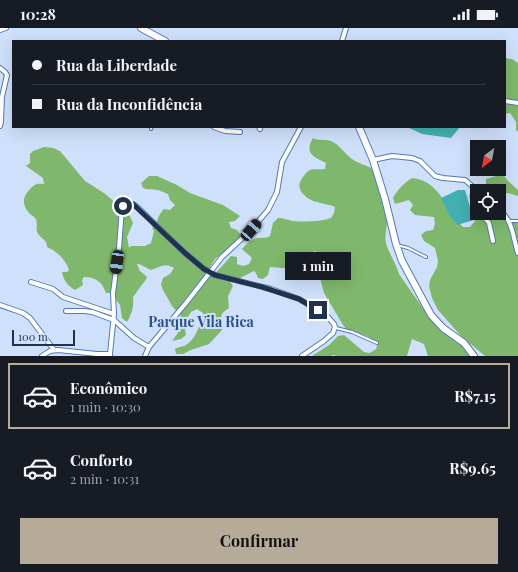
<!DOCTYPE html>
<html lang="pt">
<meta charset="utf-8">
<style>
body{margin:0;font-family:"Playfair Display",serif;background:#20242c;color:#f1f3f6;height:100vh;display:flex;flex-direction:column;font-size:15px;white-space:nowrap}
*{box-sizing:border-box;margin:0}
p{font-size:13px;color:#9ea1a6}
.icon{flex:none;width:22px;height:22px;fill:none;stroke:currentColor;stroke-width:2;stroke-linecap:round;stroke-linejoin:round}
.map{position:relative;height:328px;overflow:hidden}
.details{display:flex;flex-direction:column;background:#171b24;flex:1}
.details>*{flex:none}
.hud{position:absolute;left:12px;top:12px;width:494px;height:88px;border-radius:0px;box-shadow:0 4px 16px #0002;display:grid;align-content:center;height:88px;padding:0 20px;background:#171b24}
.needle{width:26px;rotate:212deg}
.fabs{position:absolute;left:470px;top:112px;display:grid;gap:8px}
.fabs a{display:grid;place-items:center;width:36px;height:36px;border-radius:0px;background:#171b24;box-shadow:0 4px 16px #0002;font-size:20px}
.scale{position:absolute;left:12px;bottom:10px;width:63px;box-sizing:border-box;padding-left:4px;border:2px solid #21324c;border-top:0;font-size:11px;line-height:14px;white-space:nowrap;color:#21324c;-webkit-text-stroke:3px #cfe0fb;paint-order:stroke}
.end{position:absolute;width:18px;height:18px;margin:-9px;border:5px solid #21324c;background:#fff;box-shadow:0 0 0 2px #fff}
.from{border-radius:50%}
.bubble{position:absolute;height:28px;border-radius:0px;background:#171b24;box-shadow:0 4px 16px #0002;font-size:13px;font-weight:700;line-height:28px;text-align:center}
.car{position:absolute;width:12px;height:24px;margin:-12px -6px;border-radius:5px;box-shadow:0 0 3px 1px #0007;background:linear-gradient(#222 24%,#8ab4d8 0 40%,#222 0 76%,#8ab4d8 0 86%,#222 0)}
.hud b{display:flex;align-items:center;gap:14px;height:38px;font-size:15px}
.hud b+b{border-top:1px solid #363941}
.hud i{width:10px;height:10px;background:#f1f3f6}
ul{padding:7px 0 0;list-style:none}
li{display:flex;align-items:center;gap:12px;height:66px;margin:0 8px 6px;padding:0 12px;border:2px solid transparent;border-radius:0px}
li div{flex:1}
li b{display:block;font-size:15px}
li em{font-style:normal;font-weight:700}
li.current{border-color:#b6ab98}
li>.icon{width:36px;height:36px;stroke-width:1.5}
.button{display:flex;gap:8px;margin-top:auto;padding:8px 20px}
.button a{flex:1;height:46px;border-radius:0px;background:#b6ab98;color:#111;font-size:16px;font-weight:700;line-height:46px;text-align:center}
.status{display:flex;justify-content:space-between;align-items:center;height:28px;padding:0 20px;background:#171b24;direction:ltr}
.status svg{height:11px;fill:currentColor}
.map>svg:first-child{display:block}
.forest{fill:#7fb86d}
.water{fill:#44afb2}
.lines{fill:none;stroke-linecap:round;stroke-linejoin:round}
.lane-casing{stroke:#527ab6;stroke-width:4}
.street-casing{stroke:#527ab6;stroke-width:6}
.secondary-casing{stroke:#527ab6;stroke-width:8}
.lane{stroke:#fff;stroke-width:2}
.street{stroke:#fff;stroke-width:4}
.secondary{stroke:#fff;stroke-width:6}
.route{stroke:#21324c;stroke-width:5}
.labels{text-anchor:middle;stroke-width:4;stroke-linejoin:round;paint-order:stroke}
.quarter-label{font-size:14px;font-weight:bold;fill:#2b518a;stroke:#cfe0fb}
</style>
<div class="status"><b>10:28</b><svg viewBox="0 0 49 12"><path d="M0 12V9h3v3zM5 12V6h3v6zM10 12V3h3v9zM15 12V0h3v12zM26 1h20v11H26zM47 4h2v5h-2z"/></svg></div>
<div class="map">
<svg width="518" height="328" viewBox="0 0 518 328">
<rect width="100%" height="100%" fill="#cfe0fb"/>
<path class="forest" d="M505 30 512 31 518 35V104L516 102V94L510 85 505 86Z
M313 110C319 113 325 111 331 113 340 117 345 126 352 131 360 137 370 137 376 144 380 159 385 175 387 190 388 198 384 206 386 215 389 226 396 235 399 246L429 289 447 301 470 328H428L424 316 412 311 407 328H336L334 327 330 328H312L329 317 338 308 344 307 364 324 370 325 376 321 378 315 367 308 347 302 343 297 324 265 320 250 313 244 319 235 320 228 316 223 309 225 296 241 270 239 268 247 263 251 258 250 256 245 254 243 240 250H229V252L233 258 228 268 229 280C215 289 225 289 222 302L209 316 191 322 183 326H176L175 321C178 319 181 319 184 318 195 314 201 295 203 285L197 281 191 284 184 295 186 307 181 311 172 313 178 305 175 298 181 288 172 278 163 262 161 257 163 250 170 246 174 240C165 234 160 239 151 242L139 236H137L140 243 146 248 147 250 133 269C134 278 132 286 127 294L122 290 120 277 111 265H106C102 254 96 249 84 249L82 252 83 257 75 262C67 257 64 253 62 244H67L69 242C66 232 57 223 47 219 47 212 43 212 39 207 34 202 39 195 35 190 34 188 31 187 30 186 22 178 22 170 29 162 35 156 36 155 44 156L43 150 26 138 30 135V126L33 123 44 119 53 120 60 123 85 153 104 165 117 176 123 178 128 184 133 195 127 209 129 220 131 218H145L151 215 154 203 152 200C158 195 157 188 164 181L170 182 175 177 170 172 168 166C164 165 162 163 158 162 152 161 148 162 143 160L141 155 149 148H157L177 157 190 165 223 177 240 188 235 193 229 194 231 200 237 202 241 208 226 223 215 231 207 244 213 248 231 228 237 229V236L243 238 249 236 252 230 242 221C246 216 251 211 258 210 264 209 264 211 270 208L273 195 278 190C284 190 287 192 293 193 305 194 319 194 331 190L334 185 335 179C329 176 323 176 317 174 307 172 295 162 301 152 310 138 310 142 325 141L326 135C313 129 304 125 313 110Z
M503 146 508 153 518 162V168L508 165 499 166V163H483L486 160V151Z
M412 150C439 152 447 182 463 199H470L475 193 469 167 475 163 477 164V185H493L496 190 499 191 506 187 514 195 518 194V328H485L461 308 438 282 432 270 429 258 430 252 437 239 438 233 435 220 424 213 421 207 426 203 433 202 435 196 434 189 415 187 410 182 413 177 409 172 395 176 393 170C397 162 404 155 412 150Z"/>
<path class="water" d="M407 99H460L451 110 422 106Z
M458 162H465L474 192 457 197 450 189 441 170Z"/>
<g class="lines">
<defs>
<path id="lane" d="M151 101 152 99
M509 193H518
M397 217 408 220 426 229
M336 300 352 304 377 315"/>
<path id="street" d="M0 2 6 0
M342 13 346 0
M0 40 5 44 7 47 2 69 1 94 0 98
M505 73 518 75
M214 99 225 103 240 104
M259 99 260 101
M373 132 392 128 412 130 420 133 435 148 443 150 465 152 478 163
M477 166 476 171 477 177
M499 181C514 195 512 207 518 225
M481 185 489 195 493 213
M31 254 53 261 63 269 114 286
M0 277 23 285 30 290 54 322
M66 283H84L92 284 114 292 134 310 149 319
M42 328 50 323 58 322 97 326H110
M110 328V326L114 286 113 265 119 220 122 180 124 177 128 175 133 176 137 179 185 225 204 241 215 247 271 261 299 271 327 288 334 296 335 299 333 305 324 313 302 328
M145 328 149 319 186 275 222 229 251 202 268 182 277 164 282 134 301 99"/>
<path id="secondary" d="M141 0 165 13
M359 99 373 132 385 171 396 216 402 233 431 287 443 300 464 315 474 328"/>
</defs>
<use href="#lane" class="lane-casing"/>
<use href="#street" class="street-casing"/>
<use href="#secondary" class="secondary-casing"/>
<use href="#lane" class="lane"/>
<use href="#street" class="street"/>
<use href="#secondary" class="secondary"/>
</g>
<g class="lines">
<path class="route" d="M123 178 128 175 133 176 185 225 204 241 215 247 262 259 299 271 318 282"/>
</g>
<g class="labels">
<g class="quarter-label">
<text x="201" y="299">Parque Vila Rica</text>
</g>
</g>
</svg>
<div class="fabs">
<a><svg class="needle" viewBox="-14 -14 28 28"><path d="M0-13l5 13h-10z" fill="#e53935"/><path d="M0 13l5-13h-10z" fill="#9ea1a6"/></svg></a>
<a><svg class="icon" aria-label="locate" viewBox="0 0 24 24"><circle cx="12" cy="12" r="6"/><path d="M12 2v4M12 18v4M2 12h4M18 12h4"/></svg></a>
</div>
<div class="scale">100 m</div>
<i class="end from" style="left:123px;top:178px"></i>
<i class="end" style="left:318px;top:282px"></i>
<div class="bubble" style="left:285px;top:224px;width:66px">1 min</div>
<i class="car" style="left:251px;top:202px;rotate:41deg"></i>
<i class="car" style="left:117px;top:234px;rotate:188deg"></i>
<div class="hud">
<b><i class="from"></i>Rua da Liberdade</b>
<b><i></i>Rua da Inconfidência</b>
</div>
</div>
<section class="details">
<ul>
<li class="current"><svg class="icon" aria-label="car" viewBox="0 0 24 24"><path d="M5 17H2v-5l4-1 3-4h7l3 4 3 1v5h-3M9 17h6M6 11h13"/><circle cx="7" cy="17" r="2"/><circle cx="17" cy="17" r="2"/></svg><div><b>Econômico</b><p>1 min · 10:30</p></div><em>R$7.15</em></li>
<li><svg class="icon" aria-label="car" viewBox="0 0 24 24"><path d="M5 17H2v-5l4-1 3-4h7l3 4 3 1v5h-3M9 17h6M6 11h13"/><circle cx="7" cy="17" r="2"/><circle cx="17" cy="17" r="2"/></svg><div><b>Conforto</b><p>2 min · 10:31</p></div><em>R$9.65</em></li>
</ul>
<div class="button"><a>Confirmar</a></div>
</section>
